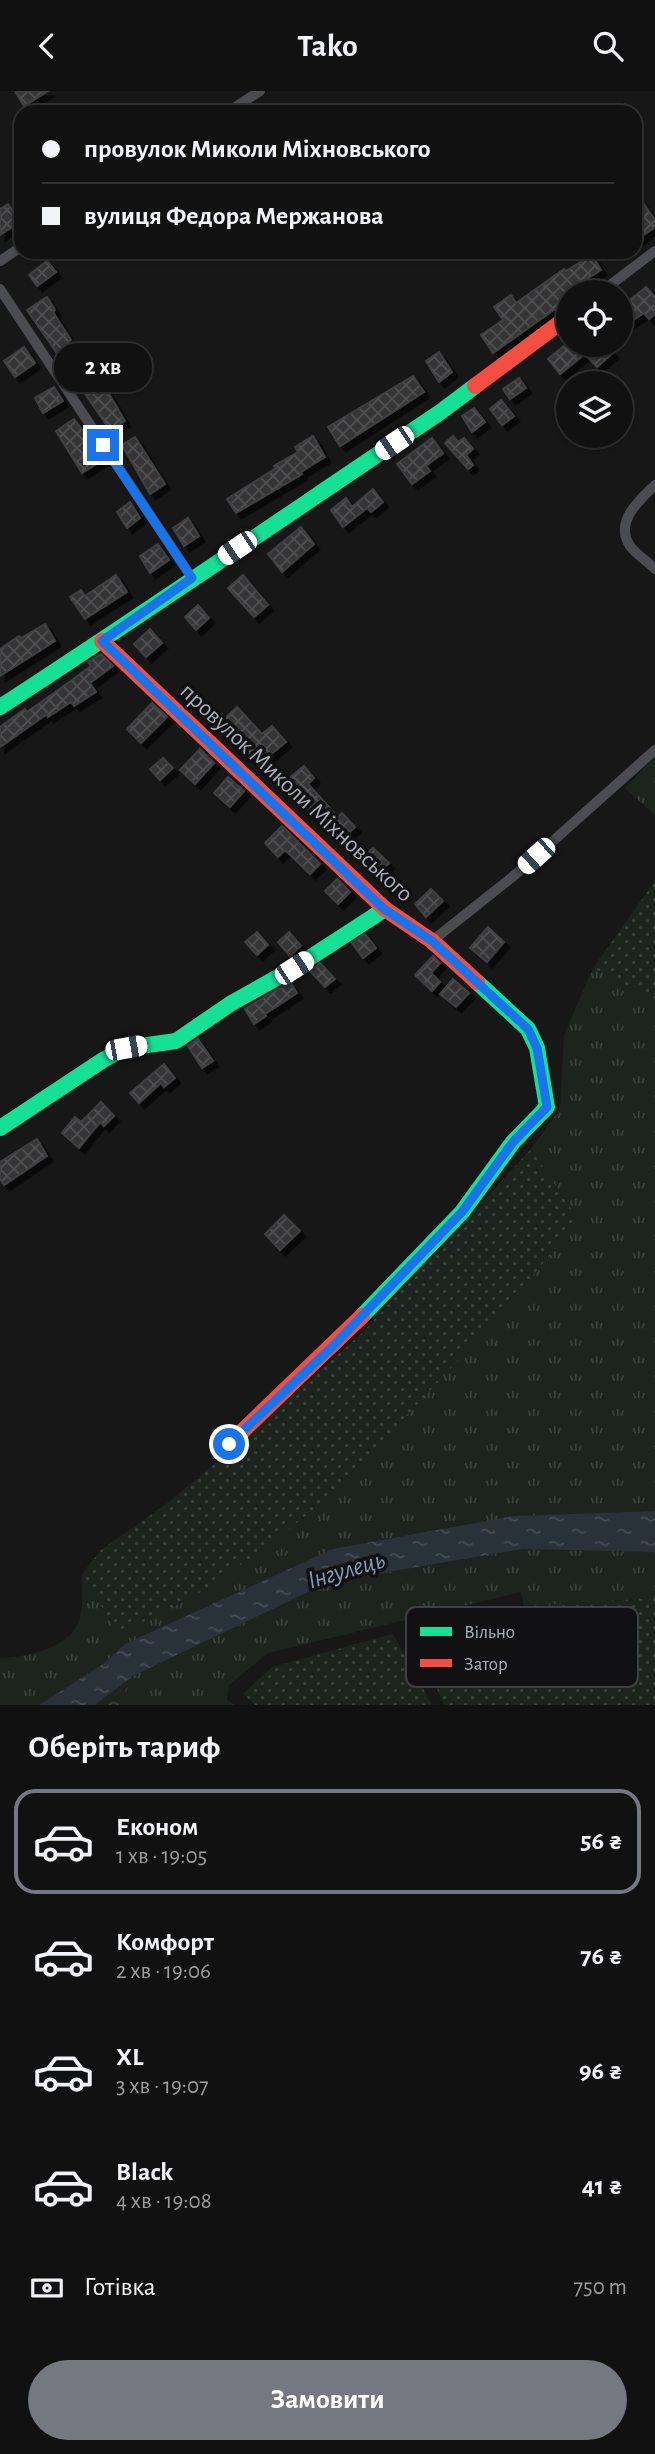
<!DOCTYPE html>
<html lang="uk">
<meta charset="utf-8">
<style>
body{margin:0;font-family:"Alegreya Sans",sans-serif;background:#1e1f1f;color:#f1f3f6;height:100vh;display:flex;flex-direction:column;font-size:26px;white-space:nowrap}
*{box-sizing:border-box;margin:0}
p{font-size:23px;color:#9c9d9f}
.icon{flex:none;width:38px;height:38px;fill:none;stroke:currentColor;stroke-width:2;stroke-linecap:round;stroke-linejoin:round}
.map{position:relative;height:1614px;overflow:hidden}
.drawer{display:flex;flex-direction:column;background:#111;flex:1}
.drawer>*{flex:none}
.hud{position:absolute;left:14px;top:14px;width:628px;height:154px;border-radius:21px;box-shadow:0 2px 5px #0004,0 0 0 2px #303131;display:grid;align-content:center;height:154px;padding:0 28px;background:#111}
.tools{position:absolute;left:556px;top:189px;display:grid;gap:14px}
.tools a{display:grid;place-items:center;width:77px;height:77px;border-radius:50%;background:#111;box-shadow:0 2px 5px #0004,0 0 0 2px #303131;font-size:35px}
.end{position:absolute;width:32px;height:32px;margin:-16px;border:9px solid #1a73e8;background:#fff;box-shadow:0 0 0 4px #fff}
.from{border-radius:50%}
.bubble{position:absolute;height:49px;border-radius:24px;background:#111;box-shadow:0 2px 5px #0004,0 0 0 2px #303131;font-size:23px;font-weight:700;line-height:49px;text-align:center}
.car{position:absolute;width:21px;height:42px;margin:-21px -10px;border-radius:9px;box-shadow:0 0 5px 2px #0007;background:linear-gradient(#fff 24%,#345 0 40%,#fff 0 76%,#345 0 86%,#fff 0)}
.hud b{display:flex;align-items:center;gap:24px;height:66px;font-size:26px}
.hud b+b{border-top:2px solid #303131}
.hud i{width:18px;height:18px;background:#f1f3f6}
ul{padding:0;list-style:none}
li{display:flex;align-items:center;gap:21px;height:105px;margin:0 14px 10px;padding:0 14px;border:4px solid transparent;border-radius:21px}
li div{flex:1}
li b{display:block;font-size:26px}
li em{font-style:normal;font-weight:700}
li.active{border-color:#757880}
li>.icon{width:63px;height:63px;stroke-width:1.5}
h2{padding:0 28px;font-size:32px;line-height:84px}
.pay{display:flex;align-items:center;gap:18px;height:77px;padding:0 28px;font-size:26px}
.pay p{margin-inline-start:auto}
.primary-button{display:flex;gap:14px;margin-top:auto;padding:14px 28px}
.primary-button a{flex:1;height:80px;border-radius:42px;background:#757880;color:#fff;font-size:28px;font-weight:700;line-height:80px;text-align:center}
header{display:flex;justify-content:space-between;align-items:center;height:91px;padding:0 28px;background:#111;font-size:32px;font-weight:700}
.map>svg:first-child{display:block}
.grass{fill:url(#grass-tufts)}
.forest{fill:url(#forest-crowns)}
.garden{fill:url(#garden-dots)}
.water{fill:url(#water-ripples)}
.building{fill:url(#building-cross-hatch);stroke:#3f4043;stroke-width:2;filter:url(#shadow)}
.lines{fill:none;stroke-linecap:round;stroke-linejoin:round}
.street{stroke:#4b4c50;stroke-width:10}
.fast{stroke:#16e098;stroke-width:16}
.jam{stroke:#f24e42;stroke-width:16}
.route{stroke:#1a73e8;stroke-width:9}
.labels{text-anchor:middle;stroke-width:7;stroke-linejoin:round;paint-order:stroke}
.street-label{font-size:24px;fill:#a8adb8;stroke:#111113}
.water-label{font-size:26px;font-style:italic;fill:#7f9bb3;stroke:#111113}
.key{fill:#111113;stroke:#3e4045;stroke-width:2}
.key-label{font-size:19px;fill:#a8adb8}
</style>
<header><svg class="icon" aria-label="back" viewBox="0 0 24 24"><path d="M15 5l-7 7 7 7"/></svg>Tako<svg class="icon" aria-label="search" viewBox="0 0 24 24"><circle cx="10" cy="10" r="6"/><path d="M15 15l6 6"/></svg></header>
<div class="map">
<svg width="655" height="1614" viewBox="0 0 655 1614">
<defs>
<pattern id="grass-tufts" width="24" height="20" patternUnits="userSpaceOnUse" patternTransform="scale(1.75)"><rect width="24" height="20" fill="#1d241e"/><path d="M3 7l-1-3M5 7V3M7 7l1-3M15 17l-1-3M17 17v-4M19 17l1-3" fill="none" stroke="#3b413d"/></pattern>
<pattern id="forest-crowns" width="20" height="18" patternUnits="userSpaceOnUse" patternTransform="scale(1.75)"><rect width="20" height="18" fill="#1d241e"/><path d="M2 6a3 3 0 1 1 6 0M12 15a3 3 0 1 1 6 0" fill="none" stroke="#3b413d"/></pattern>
<pattern id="garden-dots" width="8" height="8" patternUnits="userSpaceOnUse" patternTransform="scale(1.75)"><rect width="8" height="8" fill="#1d241e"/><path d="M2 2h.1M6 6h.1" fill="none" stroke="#3b413d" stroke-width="1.8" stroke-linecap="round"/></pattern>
<pattern id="water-ripples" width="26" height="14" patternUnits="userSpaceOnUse" patternTransform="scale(1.75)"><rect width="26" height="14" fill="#2a3239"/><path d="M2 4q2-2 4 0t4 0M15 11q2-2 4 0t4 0" fill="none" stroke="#464d54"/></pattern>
<pattern id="building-cross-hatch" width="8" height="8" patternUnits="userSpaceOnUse" patternTransform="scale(1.75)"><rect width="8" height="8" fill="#353536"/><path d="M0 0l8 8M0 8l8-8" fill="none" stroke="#4f5051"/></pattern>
<filter id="shadow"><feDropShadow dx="5.5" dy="5.5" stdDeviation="0" flood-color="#0009"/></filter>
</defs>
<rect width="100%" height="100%" fill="#171717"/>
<path class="grass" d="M655 666V724L625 697Z
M593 877 655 908V1420L514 1425 125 1553 103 1573 39 1614H0V1567C29 1566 76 1557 81 1522 83 1509 81 1496 82 1483L118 1542 193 1506 270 1454 342 1395 579 1130 531 1058 560 1017 564 944Z
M523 1458 655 1461V1507L524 1515 521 1501 268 1562 229 1594 227 1609 235 1614H120L133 1585 329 1491Z"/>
<path class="forest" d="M524 1515 516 1561 462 1573 435 1593 408 1551 411 1540 479 1520Z
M133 1585 120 1614H95Z"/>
<path class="garden" d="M655 790V908L593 877Z
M531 1058 579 1130 487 1238 342 1395 270 1454 193 1506 118 1543 82 1483 101 1459 169 1411 220 1368 361 1243Z
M655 1507V1614H444L435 1593 462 1573 516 1561 524 1515Z
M393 1543 432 1614H255L243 1603 272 1576Z"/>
<path class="water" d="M655 1420V1461L523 1458 329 1491 133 1585 95 1614H39L103 1573 125 1553 333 1458 514 1425Z"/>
<path class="building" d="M15 0H48L24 15Z
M643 112 655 129V136L635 150V118Z
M8 113 20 131 0 144V118Z
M592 164 601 179 576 195 580 201H569V208L493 262 481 244 503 229 494 216 511 204 516 212 564 178 566 180Z
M47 170 56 181 37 195 29 184Z
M646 196 655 206V223L649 228 644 222 621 237V216Z
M47 206 55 219 53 221 71 249 67 252 88 286 96 281 125 330 110 339 27 219Z
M565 254H606L613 262 597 276 585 263 560 283 548 268Z
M24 256 35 272 15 286 4 270Z
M439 261 452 281 439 291 426 270Z
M413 285 424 301 340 355 328 336Z
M519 287 526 297 510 308 503 298Z
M54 296 63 310 43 322 35 307Z
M501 309 514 325 502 334 490 318Z
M474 317 485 331 472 341 462 325Z
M74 328 104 368 82 382 56 340Z
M313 345 325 366 301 381 302 383 236 422 227 408 276 377 274 375 298 361 295 356Z
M453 345 458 351 464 347 473 358 466 364 473 374 468 378 445 352Z
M135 346 165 393 150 403 122 354Z
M432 347 443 362 426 375 430 380 412 393 397 373Z
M373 398 383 411 371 421 367 417 343 436 331 419 346 407 352 416Z
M130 411 140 427 127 437 117 421Z
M188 427 199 445 184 455 173 437Z
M301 436 314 453 282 481 268 463Z
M158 453 169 469 150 482 140 465Z
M116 484 127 501 85 528 70 506 81 499 85 505Z
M243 484 268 514 254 526 228 497Z
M198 514 209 527 196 539 185 526Z
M45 533 55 550 0 585V558L19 545 21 547Z
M150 538 162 552 146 566 134 553Z
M101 563 113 575 90 592 96 601 74 615 71 611 48 626 47 623 0 656V636L25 618 27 621 61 597 91 575 88 571Z
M152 612 167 626 141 652 127 638Z
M237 616 262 643 272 635 286 651 258 674 235 646 232 649 218 634Z
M200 658 214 672 195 693 180 679Z
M163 667 173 677 160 689 150 678Z
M304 675 314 687 308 693 338 726 342 722 355 736 340 750 282 693Z
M228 686 244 700 230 716 214 702Z
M282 735 320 773 310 783 285 759 278 766 265 752Z
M373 757 389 772 376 785 360 770Z
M337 788 350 801 338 813 325 800Z
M431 798 443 810 426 826 415 813Z
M488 836 504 851 487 871 470 857Z
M257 841 268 854 257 864 245 851Z
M289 841 301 855 290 865 278 851Z
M365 843 376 857 363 867 352 852Z
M433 865 440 872 431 882 440 891 432 900 415 884Z
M320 872 335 888 325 896 310 880Z
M453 888 469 902 456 916 440 903Z
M290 891 297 902 265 923 266 925 254 933 245 918Z
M198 948 213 970 202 977 188 955Z
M164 973 175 987 164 996 161 992 139 1012 130 1002Z
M101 1011 114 1025 104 1035 100 1031 79 1057 62 1042 75 1026 81 1031Z
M37 1048 47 1065 4 1094 0 1088V1071Z
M284 1124 300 1140 280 1159 265 1143Z"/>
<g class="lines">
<path class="street" d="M228 21 260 0
M0 170 21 156
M0 198 192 487
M601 201 655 160
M655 394C639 410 614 430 630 455 636 463 648 471 655 478
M432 850 516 783 655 659"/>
<path class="fast" d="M0 616C148 520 293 420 439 322L475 295
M0 1037 103 969 126 957 176 950 230 913 294 877 385 818
M362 1225 462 1121 513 1051 547 1016 537 957 528 938 477 891"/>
<path class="jam" d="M475 295 569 225
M102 550 385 818 432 850 477 891
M229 1353 362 1225"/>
</g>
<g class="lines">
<path class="route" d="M103 354 192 487 102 550 384 818 432 850 528 938 537 957 547 1016 513 1051 462 1121 333 1255 229 1353"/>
</g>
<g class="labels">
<g class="street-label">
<text transform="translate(297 701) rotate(43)" y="8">провулок Миколи Міхновського</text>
</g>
<g class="water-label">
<text transform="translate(346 1478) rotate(-16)" y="9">Інгулець</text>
</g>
</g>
<rect x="406" y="1516" width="232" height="80" rx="10" class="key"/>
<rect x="420" y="1536" width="32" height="9" fill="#16e098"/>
<rect x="420" y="1568" width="32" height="8" fill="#f24e42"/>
<g class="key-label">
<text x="464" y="1547">Вільно</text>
<text x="464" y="1579">Затор</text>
</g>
</svg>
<div class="tools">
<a><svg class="icon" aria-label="locate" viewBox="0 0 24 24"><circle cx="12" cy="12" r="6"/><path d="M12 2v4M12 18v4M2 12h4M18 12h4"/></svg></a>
<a><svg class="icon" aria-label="layers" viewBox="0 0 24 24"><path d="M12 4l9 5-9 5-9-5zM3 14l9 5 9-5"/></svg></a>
</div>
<i class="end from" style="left:229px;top:1353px"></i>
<i class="end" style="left:103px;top:354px"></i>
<div class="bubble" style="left:54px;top:252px;width:98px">2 хв</div>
<i class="car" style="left:394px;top:352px;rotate:236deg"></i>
<i class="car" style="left:237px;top:457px;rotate:236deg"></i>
<i class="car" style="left:536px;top:765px;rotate:228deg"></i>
<i class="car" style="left:294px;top:877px;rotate:57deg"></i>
<i class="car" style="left:126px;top:957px;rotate:80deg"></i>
<div class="hud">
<b><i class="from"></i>провулок Миколи Міхновського</b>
<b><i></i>вулиця Федора Мержанова</b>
</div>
</div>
<section class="drawer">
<h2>Оберіть тариф</h2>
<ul>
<li class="active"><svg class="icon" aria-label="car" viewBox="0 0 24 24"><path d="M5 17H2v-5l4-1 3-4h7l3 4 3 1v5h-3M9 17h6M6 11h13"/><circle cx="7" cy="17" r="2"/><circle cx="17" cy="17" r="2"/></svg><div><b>Економ</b><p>1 хв · 19:05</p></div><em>56 ₴</em></li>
<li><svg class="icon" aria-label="car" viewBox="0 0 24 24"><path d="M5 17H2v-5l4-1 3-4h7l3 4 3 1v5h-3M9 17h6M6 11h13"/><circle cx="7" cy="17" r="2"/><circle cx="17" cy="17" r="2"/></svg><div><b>Комфорт</b><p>2 хв · 19:06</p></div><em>76 ₴</em></li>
<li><svg class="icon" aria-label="car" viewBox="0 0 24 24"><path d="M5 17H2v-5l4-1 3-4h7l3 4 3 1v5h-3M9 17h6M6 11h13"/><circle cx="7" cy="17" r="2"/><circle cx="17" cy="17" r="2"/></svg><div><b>XL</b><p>3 хв · 19:07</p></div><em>96 ₴</em></li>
<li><svg class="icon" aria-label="car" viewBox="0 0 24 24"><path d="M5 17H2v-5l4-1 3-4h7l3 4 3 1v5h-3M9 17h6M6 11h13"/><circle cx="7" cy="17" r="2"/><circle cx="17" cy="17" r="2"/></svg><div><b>Black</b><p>4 хв · 19:08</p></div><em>41 ₴</em></li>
</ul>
<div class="pay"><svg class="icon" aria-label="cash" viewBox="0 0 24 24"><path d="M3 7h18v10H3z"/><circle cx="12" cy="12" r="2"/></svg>Готівка<p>750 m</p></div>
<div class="primary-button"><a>Замовити</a></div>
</section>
